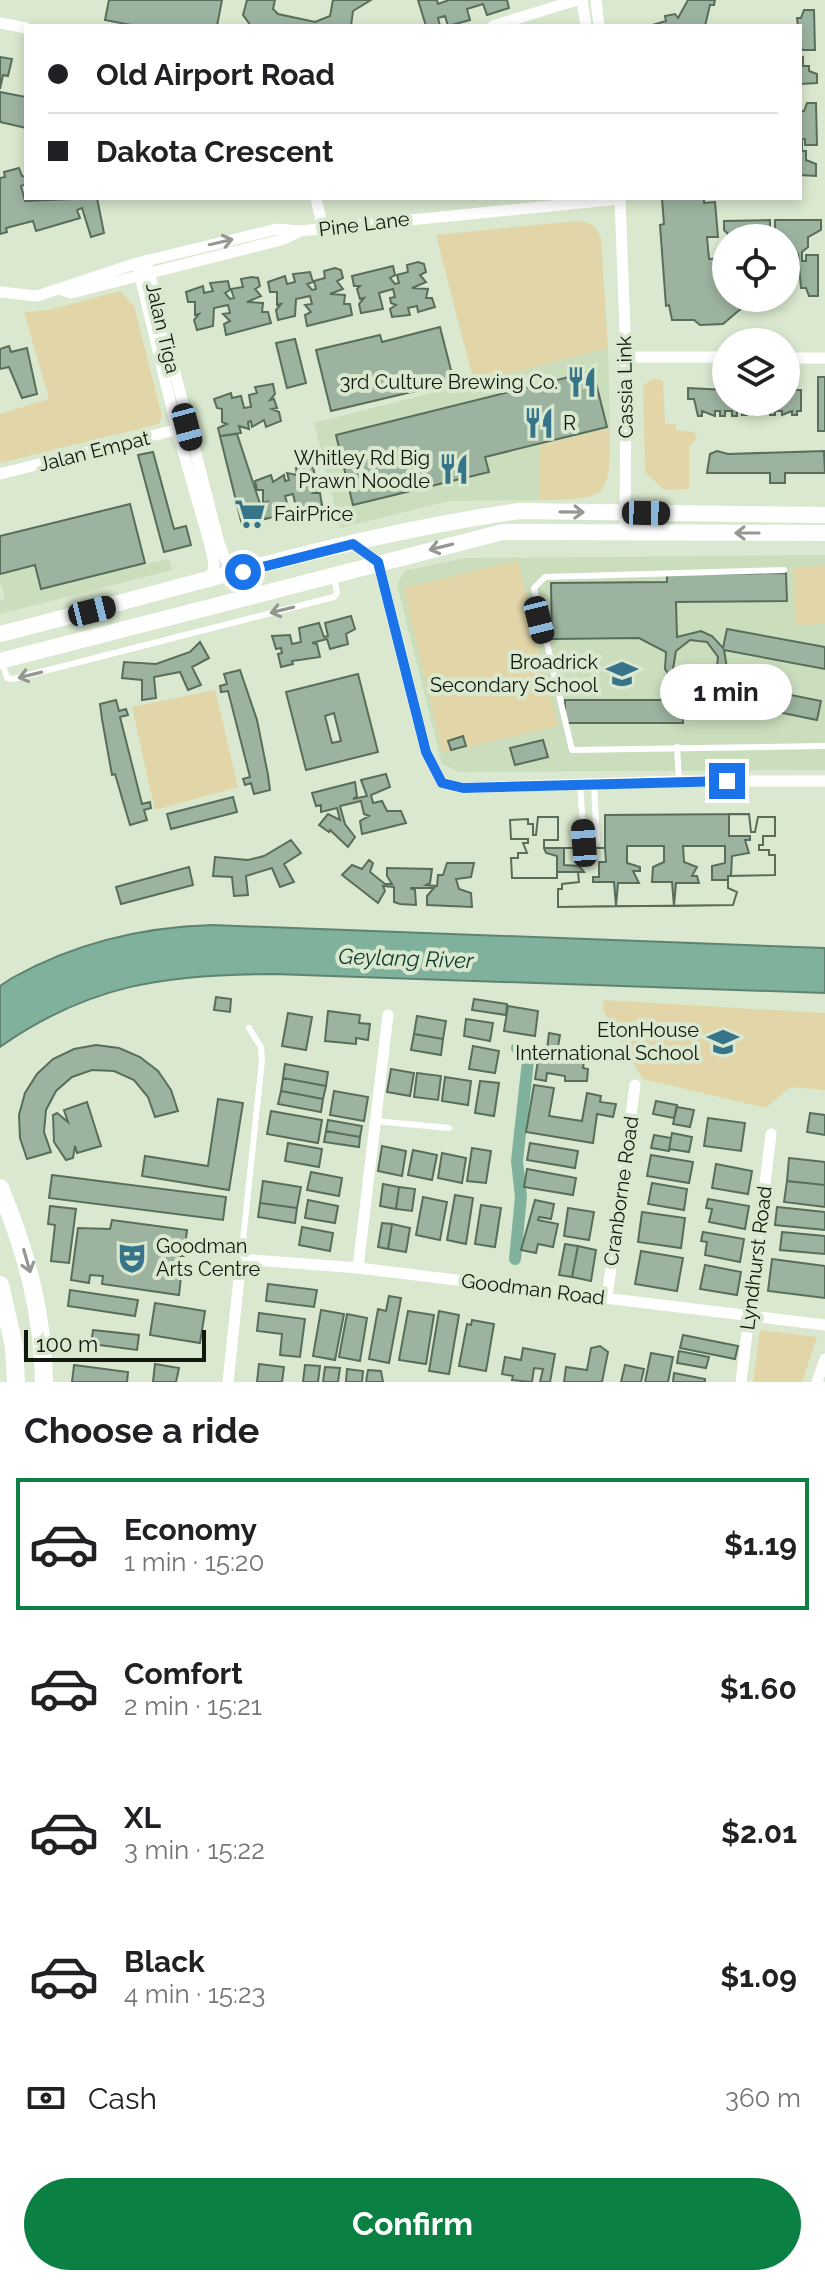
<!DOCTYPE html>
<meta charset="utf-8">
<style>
body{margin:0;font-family:Raleway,sans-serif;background:#f2f2f2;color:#202124;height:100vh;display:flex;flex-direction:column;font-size:30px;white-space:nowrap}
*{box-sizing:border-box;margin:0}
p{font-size:26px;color:#757577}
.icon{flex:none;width:44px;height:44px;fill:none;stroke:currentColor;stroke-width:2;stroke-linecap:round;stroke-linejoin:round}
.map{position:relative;height:1382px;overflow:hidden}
.sheet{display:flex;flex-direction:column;background:#fff;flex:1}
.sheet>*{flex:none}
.top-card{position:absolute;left:24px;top:24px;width:778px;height:176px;border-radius:0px;box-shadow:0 4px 12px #0003;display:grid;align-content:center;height:176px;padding:0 24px;background:#fff}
.tools{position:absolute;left:712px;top:224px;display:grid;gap:16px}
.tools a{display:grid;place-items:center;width:88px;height:88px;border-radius:50%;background:#fff;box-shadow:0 4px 12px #0003;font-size:40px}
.scale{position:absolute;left:24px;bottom:20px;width:182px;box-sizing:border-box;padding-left:8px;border:4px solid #13180f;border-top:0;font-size:22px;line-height:28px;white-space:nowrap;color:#13180f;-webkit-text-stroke:6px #d9e8ce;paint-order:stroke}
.end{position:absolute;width:36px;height:36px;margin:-18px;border:10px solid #1a73e8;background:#fff;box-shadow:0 0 0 4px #fff}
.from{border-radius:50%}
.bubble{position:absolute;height:56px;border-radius:28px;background:#fff;box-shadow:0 4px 12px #0003;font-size:26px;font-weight:700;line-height:56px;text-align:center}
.car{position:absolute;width:24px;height:48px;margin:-24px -12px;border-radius:10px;box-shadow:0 0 6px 2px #0007;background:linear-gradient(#222 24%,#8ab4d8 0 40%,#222 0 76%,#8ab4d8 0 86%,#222 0)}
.top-card b{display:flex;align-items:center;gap:28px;height:76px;font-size:30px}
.top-card b+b{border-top:2px solid #e0e0e0}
.top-card i{width:20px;height:20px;background:#202124}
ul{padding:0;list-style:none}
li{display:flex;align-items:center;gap:24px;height:132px;margin:0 16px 12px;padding:0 8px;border:4px solid transparent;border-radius:0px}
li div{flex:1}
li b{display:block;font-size:30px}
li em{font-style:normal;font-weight:700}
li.current{border-color:#0b8043}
li>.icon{width:72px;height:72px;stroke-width:1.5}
h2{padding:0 24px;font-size:36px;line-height:96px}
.pay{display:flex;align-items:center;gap:20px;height:88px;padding:0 24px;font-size:30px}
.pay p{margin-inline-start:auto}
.primary-button{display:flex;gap:16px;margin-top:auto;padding:16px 24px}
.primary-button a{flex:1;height:92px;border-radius:48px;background:#0b8043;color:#fff;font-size:32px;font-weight:700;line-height:92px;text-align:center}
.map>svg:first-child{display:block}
.built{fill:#caddbc}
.green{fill:#e2d6a9}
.water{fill:#80b19d;stroke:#5f8372;stroke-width:2}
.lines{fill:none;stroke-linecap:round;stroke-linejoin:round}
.canal{stroke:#80b19d;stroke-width:12}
.building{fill:#9cb49f;stroke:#586e5b;stroke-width:2;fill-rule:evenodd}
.lane{stroke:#fff;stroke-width:6}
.street{stroke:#fff;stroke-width:11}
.secondary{stroke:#fff;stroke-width:16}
.primary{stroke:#fff;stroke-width:18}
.oneway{stroke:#959793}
.route{stroke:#1a73e8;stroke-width:10}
.labels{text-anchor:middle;stroke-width:8;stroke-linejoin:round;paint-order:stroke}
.street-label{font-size:20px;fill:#13180f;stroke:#d9e8ce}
.poi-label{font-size:20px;fill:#13180f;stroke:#d9e8ce;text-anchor:end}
.water-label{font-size:22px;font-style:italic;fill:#0f3b2d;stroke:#d9e8ce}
</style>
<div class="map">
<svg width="825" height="1382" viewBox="0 0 825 1382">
<rect width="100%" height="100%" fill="#d9e8ce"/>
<path class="built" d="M608 348 610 428 540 446V500L449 501 340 528 314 423Z
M130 505 146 564 169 559 172 570 0 614V601L5 599 0 581V538Z
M825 555V770L459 772 442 764 397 584 405 571 465 558Z"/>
<path class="green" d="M575 221C588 221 596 225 601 238L608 348 474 383 436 235Z
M120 291 134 306 162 416 159 424 0 463V414L49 399 24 312 49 310Z
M653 379 663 380 665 424H676V430L694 432 697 438 689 447V489L664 490 645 472 643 385Z
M610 428C610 498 610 499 540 500L539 446Z
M518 560 558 726 443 753 403 588Z
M825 566V624L795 625 794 567Z
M215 690 238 787 155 810 132 707Z
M603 1000 825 1013V1090L790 1087 766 1108 643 1079 604 1012Z
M760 1330 817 1337 802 1382H753Z"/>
<path class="water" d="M212 925 825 948V993L274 974C168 974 89 984 0 1047V986L12 978C73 944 142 927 212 925Z"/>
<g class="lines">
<path class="canal" d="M515 1259 521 1197 517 1161 528 1061 517 1048"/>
</g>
<path class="building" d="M109 0H222L217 26H136L105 20Z
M247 0H275L273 9 278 14 315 22 330 16 333 0H371L353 11 351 26H251L243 15Z
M418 0H437L438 4 449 0H507L509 8 487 15 483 4 467 9 470 20 448 26 445 16 438 18 440 26H426Z
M688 0H715L714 5H710L705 26H649L666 21 665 16 675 14 678 18Z
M804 10H814L815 50H802L800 45 797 18H801Z
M0 57 12 59 8 76 3 75 0 89Z
M803 57V66H809V71L817 74V83L800 84V58Z
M0 92 26 97V128L0 122Z
M807 103H816L817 145H805V139H802V151H806V160L816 164V176L800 175V111H804Z
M19 168 22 176 26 177V184L21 186 25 201 97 198 104 233 91 237 82 208 77 210 80 218 36 231 33 221 6 228 7 232 0 234V178L5 177 4 172Z
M704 198V203L715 202 718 237H707L709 259 726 258V298L750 301 723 324 700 325 694 320H672L669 305 666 306 660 225 664 224 662 199Z
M770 220V230L762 237H783L775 230V220H821V230L808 237V247L802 252V261H806V255H818V296H809L806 288H801L798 254 787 257V261L795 264V274H786V238H732L724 230V221Z
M418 262 424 264 426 272 420 275 426 282 412 288 428 289 426 298H432L435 307 418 312 417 306 408 308 410 315 392 317 390 309 396 305 391 303 390 298 395 297 393 289 379 293 383 309 361 313 359 304 364 298 360 299 357 289 360 286H354L352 276 393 266 395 275 390 278 395 284 399 283 397 275 408 272 407 265Z
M335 268 341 270 343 278 337 281 343 289 330 294 345 295 344 304H350L352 315 307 326 305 315 311 312 305 305 312 304 310 296 296 299 295 316 278 320 276 310 281 304 277 305V292H270L268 282 285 276 287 284 295 282 293 274 310 272 313 282 307 284 312 290 316 289 314 281 325 278 324 271Z
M252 277 258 278 260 286 255 289 261 296 247 302 263 303 262 312H268L271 323 226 335 224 324 230 321 223 314 230 313 228 305 214 308 213 326 197 330 194 320 199 314 195 315V302H188L186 292 203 286 204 293 213 291 210 283 228 281 230 290 225 293 230 299 234 298 231 289 243 287 241 279Z
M440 327 454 382 331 411 316 350 380 335 382 342Z
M295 339 306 383 287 388 276 343Z
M9 346 11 352 27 348 37 394 22 398 9 367 0 369V349Z
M593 371 607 427 485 457 489 472 353 505 336 435Z
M818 377H825V431H818Z
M273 384 275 394 270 400 274 399 277 408 272 409 279 412 281 421 266 427 264 420 252 427 251 421 248 422 249 429 239 426 241 433 220 436 218 428 227 424 222 422V409L217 408 214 399 231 393 232 398 241 396 244 408 251 407 249 395 257 393 255 387Z
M688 388 726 390V402H786V390H801V411H797V415H792V411L782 415V411H775V415H770V411L754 415V411H747V415H742V411H737V416H732V411H725V416H720V411H715V416L702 411V416H698L694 399H688Z
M237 434 265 519 242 525 220 436Z
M717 451 728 454 824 451 825 473H785V483H770V473H707L710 454Z
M153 452 174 529 186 526 191 545 164 552 138 455Z
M307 466 313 467 315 476 310 481 314 480 317 490 313 493H320L322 505 297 511 293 494 285 496 290 513 265 519 262 508 267 502 263 503V490H257L255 481 271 475 273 482 284 475 285 481 289 480 287 473 297 475 296 468Z
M130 504 145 563 41 589 35 565 0 574V536Z
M786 573 787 601 676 602 677 637 701 631 712 636 723 648 727 629 825 647V669L724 650 727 668 721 681 821 701 817 720 714 699 716 685 702 693 682 690 683 723H565V700H676V686L665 669 666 652 639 638 552 639 551 583 667 582V574ZM690 640 707 642 718 657 716 674 702 685 685 683 673 669 676 651Z
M351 616 355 629 346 634 348 644 330 649 327 639 312 643 317 644 320 657 292 661 293 664 281 667 278 654 282 653 281 648 276 649 272 636 290 635 292 644 301 642 299 628 319 623 324 637 328 636 325 623Z
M200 642 209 658 192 667 201 685 188 690 180 672 154 677 156 698 142 700V680L122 678 124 662 156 664 190 652Z
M240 670 257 720 268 775 270 790 254 794 251 783 245 785 243 779 250 777 228 691 221 692 220 686 227 684 224 674Z
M358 674 378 752 306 770 286 692ZM334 713 341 741 332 743 325 716Z
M116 700 119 711 126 709 128 715 120 717 142 804 150 802 151 808 144 810 147 820 130 825 115 774 112 775 102 719 100 704Z
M463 736 466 746 451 750 448 741Z
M543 740 548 757 515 765 510 748Z
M386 774 390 787 371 795 373 803 382 801 387 811H401L406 823 362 834 360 821 369 816 364 814 361 801 340 806 345 824 355 837 348 847 330 830 329 832 319 825 328 814 340 820 337 808 321 812V805L316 806 312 793 355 782 357 796 353 799 367 796 361 780Z
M233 797 237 812 171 829 167 814Z
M729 814H749L751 832H755L758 817H775V836H763V845H759V850H769V855H775V875L731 876 732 856 749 853 745 840H750V836H729Z
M749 814 751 832H755L758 817H775V836H763V845H759V850H769V855H775V875L728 876V888L737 892 733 905 558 907V889H562V884L579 882 578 872H557V878H512L511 858H518V853H527L523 843H528V839H511L510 820 528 819V824H533V835H536L538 817H558V840H544V848H605V815Z
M538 817H558V840H544V848L546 853 557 856V878H512L511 858H518V853H527L523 843H528V839H511L510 820 528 819V824H533V835H536Z
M291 840 301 853 284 864 294 882 280 887 272 868 246 876 248 895 234 896 232 877 213 876 215 857 248 860 264 856Z
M627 846H664V862L653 867 652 882H672L674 906H616L618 883H639L633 871H640V867L627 863Z
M683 846H725V863L712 866V880H728V888L737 892 733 905 674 906 676 883H699L697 876H692L697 867 684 862Z
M564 848H605L606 862H599V877H593V882H614L616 906 558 907V889H562V884L579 882 578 872H584L579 866 564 865Z
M369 860 373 863 370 872 385 884H392L387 876V868L432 869 430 883 426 885 437 886 438 875H443L447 863H474L471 877 456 879 459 889 471 893 472 907 427 905V896L434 888H410L415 890 416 905 400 904 394 902V887L383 886 385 891 378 903 342 875 352 865 362 869Z
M189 867 193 885 121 904 116 887Z
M216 997 231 999 230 1012 214 1010Z
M474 999 507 1004 506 1015 472 1010Z
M508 1006 538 1011 535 1036 504 1031Z
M328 1011 360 1015 359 1023 370 1024 368 1040 356 1038V1044L325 1041Z
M288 1013 312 1017 306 1050 282 1046Z
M417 1016 446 1021 443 1039 414 1034Z
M466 1019 493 1023 490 1041 464 1036Z
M549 1033 560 1035 556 1058 568 1060 569 1052 585 1054 583 1068 588 1069 587 1081H565V1076L547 1073 546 1081 535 1079 540 1048 547 1049Z
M414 1034 443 1039 441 1055 411 1050Z
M96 1045 119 1048 140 1057 158 1071 171 1090 178 1111 155 1117 148 1097 134 1080 114 1071 92 1070 72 1077 56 1091 46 1110 44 1132 51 1152 27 1159 20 1138 19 1115 25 1093 37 1074 53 1059 74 1049Z
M473 1046 499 1051 495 1073 469 1069Z
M285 1064 328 1072 326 1086 283 1078Z
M391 1069 414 1073 410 1096 387 1092Z
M417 1073 441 1076 438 1100 414 1097Z
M445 1077 471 1081 468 1105 442 1101Z
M283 1078 326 1086 323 1099 281 1091Z
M480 1081 499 1083 494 1116 475 1113Z
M534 1085 554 1088 549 1116 582 1121 587 1093 601 1096 600 1102 616 1104 613 1117 597 1114 593 1143 526 1132Z
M281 1091 323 1099 321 1112 278 1104Z
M334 1091 368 1097 364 1121 330 1115Z
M218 1099 243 1103 229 1190 142 1176 145 1156 208 1166Z
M656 1101 677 1105 674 1118 653 1114Z
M87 1102 101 1146 77 1153 75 1146 73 1158 66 1160 54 1142 53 1115 57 1113 68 1122 64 1110Z
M677 1107 694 1110 690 1127 673 1124Z
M271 1111 322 1120 318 1143 267 1134Z
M810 1113 825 1115V1135L807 1132Z
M708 1118 745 1123 741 1151 704 1146Z
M328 1120 362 1126 360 1137 326 1131Z
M326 1131 360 1137 359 1147 324 1142Z
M672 1133 692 1137 689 1152 669 1149Z
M654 1135 671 1138 669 1151 651 1148Z
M288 1143 322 1149 319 1167 285 1161Z
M530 1143 578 1151 575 1168 527 1160Z
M382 1146 406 1151 402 1176 378 1171Z
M472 1148 491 1151 486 1183 467 1181Z
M413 1150 437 1155 432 1180 408 1175Z
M442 1153 466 1158 462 1183 438 1178Z
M651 1155 693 1162 689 1183 647 1176Z
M789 1158 825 1162V1185L787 1181Z
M716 1164 752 1171 748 1194 712 1188Z
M527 1169 576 1178 573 1195 524 1187Z
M311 1172 342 1178 339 1196 307 1190Z
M52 1175 226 1197 223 1220 49 1198Z
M263 1181 301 1187 297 1208 260 1203Z
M787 1181 825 1185V1207L784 1202Z
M652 1183 687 1189 684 1210 648 1204Z
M383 1184 399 1187 396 1209 380 1206Z
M399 1187 415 1189 412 1211 396 1209Z
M455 1195 473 1198 466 1244 447 1240Z
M423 1197 447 1202 440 1240 416 1235Z
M708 1199 749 1206 745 1229 709 1222 712 1209 706 1208Z
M308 1200 338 1206 335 1223 305 1218Z
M535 1200 554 1204 551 1219 539 1217 538 1220 558 1224 553 1247 538 1244 536 1253 521 1250Z
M260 1203 297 1208 295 1223 258 1217Z
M481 1205 501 1208 495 1247 475 1244Z
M50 1206 76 1209 69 1263 51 1261 55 1225 48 1224Z
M777 1207 825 1212V1230L775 1225Z
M568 1208 594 1212 589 1240 564 1236Z
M642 1212 685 1218 681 1248 638 1242Z
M112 1220 187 1230 184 1256H178L176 1266 182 1267 179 1295 102 1284 103 1276 90 1275 89 1283 71 1280 78 1228 110 1229Z
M382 1223 392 1224 388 1249 378 1247Z
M392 1224 410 1228 406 1252 388 1249Z
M302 1227 333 1233 330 1251 299 1245Z
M703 1232 744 1239 740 1262 705 1255 707 1242 701 1241Z
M782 1232 825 1236V1254L780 1250Z
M565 1244 578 1246 572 1277 559 1275Z
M578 1246 596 1250 591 1281 572 1277Z
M641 1251 683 1258 677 1291 635 1284Z
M772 1259 825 1266V1298L768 1291Z
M705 1265 741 1272 737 1295 700 1289Z
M268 1284 317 1290 314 1307 266 1301Z
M70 1290 138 1300 135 1316 68 1306Z
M389 1296 401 1298 389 1363 369 1359 378 1309 386 1311Z
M155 1303 205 1311 200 1343 150 1335Z
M321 1310 344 1314 335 1360 313 1356Z
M408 1311 434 1315 426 1364 399 1360Z
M439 1311 459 1315 449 1374 429 1371Z
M259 1313 305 1319 300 1357 280 1355 282 1334 257 1331Z
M347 1314 367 1318 360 1361 339 1357Z
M472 1320 494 1324 486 1371 459 1366 467 1324 471 1325Z
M93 1330 139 1335 137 1350 91 1344Z
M683 1335 738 1346 735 1359 680 1348Z
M600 1346 608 1352 602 1382H564L566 1367 587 1370 591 1348Z
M523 1348 555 1354 550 1382H540L543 1369 534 1368 532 1382 512 1380 513 1376 502 1374 505 1357 521 1360Z
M679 1351 709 1357 706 1368 677 1363Z
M651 1353 673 1357 668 1382H645Z
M155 1364 179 1368 176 1382H153Z
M259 1364 284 1367 282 1382H257Z
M74 1365 128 1372 127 1382H72Z
M305 1365 320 1366 318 1382H303Z
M625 1365 644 1369 641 1382H621Z
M325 1367 340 1368 338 1382H323Z
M347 1369 363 1371 362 1382H346Z
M368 1370 381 1371 383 1382H366Z
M674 1373 705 1379V1382H673Z"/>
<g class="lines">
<path class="lane" d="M784 570 545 577 534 588 572 750 825 746
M2 661 7 678 13 679 334 597 337 593 334 578
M677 747 679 781
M580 784 584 843 591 847 597 841 594 784
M375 1121 449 1128
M241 1259 262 1060 261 1047 249 1028"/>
<path class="street" d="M582 0 586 26
M596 0 599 26
M0 23 26 28
M493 26 577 0
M316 198 323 229
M620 198 626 357 625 533
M146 260 219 543 226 561 242 572
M137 263 177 430 210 545 214 564 211 581
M62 290 71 293 281 240 299 232
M0 292 37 296 137 263 277 229 300 231 620 199
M626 357H726
M786 358H825
M0 474 183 428
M353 544 378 562 426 752 442 783 463 788 679 781H825
M358 1268 388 1015
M607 1298 635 1085
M228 1382 241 1259 358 1268 825 1325
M741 1382 771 1134
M817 1382 825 1359"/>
<path class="secondary" d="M0 634C172 591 344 536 519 511L825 515
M0 661 503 532 825 533"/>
<path class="primary" d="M0 1188C26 1251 43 1313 44 1382
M0 1285 14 1346 16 1382"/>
</g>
<defs><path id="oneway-shaft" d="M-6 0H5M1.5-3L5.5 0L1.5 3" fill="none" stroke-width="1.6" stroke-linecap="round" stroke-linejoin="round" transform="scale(2)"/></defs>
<g class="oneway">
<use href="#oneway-shaft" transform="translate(221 242) rotate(-13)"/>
<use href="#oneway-shaft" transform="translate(572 512) rotate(1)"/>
<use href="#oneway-shaft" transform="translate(747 533) rotate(180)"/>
<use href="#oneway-shaft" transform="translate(441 547) rotate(166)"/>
<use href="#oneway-shaft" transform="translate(282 610) rotate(166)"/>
<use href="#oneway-shaft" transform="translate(30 675) rotate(166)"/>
<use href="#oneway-shaft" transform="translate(27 1261) rotate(74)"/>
</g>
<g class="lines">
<path class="route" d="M243 572 353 544 378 562 426 752 442 783 463 788 727 781"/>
</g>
<defs>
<symbol id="restaurant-bare" viewBox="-9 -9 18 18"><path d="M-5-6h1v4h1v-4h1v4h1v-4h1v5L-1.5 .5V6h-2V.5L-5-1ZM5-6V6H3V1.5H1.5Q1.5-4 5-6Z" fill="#357489" stroke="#d9e8ce" stroke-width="2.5" paint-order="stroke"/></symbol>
<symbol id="supermarket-bare" viewBox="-9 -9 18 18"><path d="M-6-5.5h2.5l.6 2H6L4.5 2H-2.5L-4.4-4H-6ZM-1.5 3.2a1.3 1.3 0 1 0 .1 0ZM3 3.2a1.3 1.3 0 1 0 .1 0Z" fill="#357489" stroke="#d9e8ce" stroke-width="2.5" paint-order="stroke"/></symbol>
<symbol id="school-bare" viewBox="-9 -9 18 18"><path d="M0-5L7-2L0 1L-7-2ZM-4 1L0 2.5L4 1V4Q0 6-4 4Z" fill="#357489" stroke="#d9e8ce" stroke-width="2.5" paint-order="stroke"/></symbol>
<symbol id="theatre-bare" viewBox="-9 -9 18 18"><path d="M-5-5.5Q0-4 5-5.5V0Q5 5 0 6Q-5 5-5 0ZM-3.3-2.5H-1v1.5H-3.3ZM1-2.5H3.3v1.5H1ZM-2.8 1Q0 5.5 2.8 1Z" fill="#357489" stroke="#d9e8ce" stroke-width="2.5" paint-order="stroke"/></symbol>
</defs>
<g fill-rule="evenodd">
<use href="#restaurant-bare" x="560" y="360" width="44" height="44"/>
<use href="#restaurant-bare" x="517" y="401" width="44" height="44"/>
<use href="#restaurant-bare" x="432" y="447" width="44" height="44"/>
<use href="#supermarket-bare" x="228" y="492" width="44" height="44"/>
<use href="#school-bare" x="600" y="652" width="44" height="44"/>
<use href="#school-bare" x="701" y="1020" width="44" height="44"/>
<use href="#theatre-bare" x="110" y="1236" width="44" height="44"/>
</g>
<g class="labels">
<g class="street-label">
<text transform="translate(364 224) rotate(-7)" y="7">Pine Lane</text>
<text transform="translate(163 328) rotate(77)" y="7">Jalan Tiga</text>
<text transform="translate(625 387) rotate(-91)" y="7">Cassia Link</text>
<text transform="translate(94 451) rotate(-14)" y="7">Jalan Empat</text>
<text transform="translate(621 1191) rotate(-82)" y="7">Cranborne Road</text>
<text transform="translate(756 1258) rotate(-83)" y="7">Lyndhurst Road</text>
<text transform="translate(533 1289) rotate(7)" y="7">Goodman Road</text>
</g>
<g class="poi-label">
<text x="558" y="389">3rd Culture Brewing Co.</text>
<text x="563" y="430" text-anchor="start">R</text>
<text x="430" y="465">Whitley Rd Big<tspan x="430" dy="23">Prawn Noodle</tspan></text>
<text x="274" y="521" text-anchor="start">FairPrice</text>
<text x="598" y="669">Broadrick<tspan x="598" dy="23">Secondary School</tspan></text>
<text x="699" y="1037">EtonHouse<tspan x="699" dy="23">International School</tspan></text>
<text x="156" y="1253" text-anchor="start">Goodman<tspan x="156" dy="23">Arts Centre</tspan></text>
</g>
<g class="water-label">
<text transform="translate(406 958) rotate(2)" y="8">Geylang River</text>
</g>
</g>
</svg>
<div class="tools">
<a><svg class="icon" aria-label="locate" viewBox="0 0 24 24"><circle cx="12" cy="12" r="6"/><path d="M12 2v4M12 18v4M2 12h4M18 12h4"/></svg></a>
<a><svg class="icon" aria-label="layers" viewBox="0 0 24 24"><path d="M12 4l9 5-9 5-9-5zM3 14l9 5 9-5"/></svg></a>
</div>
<div class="scale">100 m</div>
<i class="end from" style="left:243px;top:572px"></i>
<i class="end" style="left:727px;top:781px"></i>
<div class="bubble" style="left:660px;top:664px;width:132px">1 min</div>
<i class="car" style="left:187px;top:427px;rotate:165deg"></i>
<i class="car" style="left:646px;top:513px;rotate:91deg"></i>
<i class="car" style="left:92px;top:611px;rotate:76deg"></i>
<i class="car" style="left:539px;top:620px;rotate:166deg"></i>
<i class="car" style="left:584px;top:843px;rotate:356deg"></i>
<div class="top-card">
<b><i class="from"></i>Old Airport Road</b>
<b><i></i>Dakota Crescent</b>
</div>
</div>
<section class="sheet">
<h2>Choose a ride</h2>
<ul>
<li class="current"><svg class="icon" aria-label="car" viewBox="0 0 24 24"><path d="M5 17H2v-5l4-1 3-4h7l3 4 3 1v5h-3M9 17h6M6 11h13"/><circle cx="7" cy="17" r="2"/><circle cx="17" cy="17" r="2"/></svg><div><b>Economy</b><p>1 min · 15:20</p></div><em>$1.19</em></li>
<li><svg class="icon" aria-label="car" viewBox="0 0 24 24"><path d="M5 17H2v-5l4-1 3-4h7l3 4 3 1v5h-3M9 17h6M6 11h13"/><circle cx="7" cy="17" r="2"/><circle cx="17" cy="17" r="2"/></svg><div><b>Comfort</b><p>2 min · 15:21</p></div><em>$1.60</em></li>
<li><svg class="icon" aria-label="car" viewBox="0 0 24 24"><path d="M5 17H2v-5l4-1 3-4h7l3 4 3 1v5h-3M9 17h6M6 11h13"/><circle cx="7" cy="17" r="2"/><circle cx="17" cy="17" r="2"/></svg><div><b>XL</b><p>3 min · 15:22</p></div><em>$2.01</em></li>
<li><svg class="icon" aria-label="car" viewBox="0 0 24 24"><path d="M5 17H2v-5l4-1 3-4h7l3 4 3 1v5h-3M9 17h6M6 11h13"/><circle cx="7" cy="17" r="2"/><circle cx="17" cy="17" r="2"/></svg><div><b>Black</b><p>4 min · 15:23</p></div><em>$1.09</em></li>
</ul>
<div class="pay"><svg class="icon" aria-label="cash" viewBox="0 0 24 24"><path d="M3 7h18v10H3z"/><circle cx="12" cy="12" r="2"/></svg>Cash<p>360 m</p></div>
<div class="primary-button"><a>Confirm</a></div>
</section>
